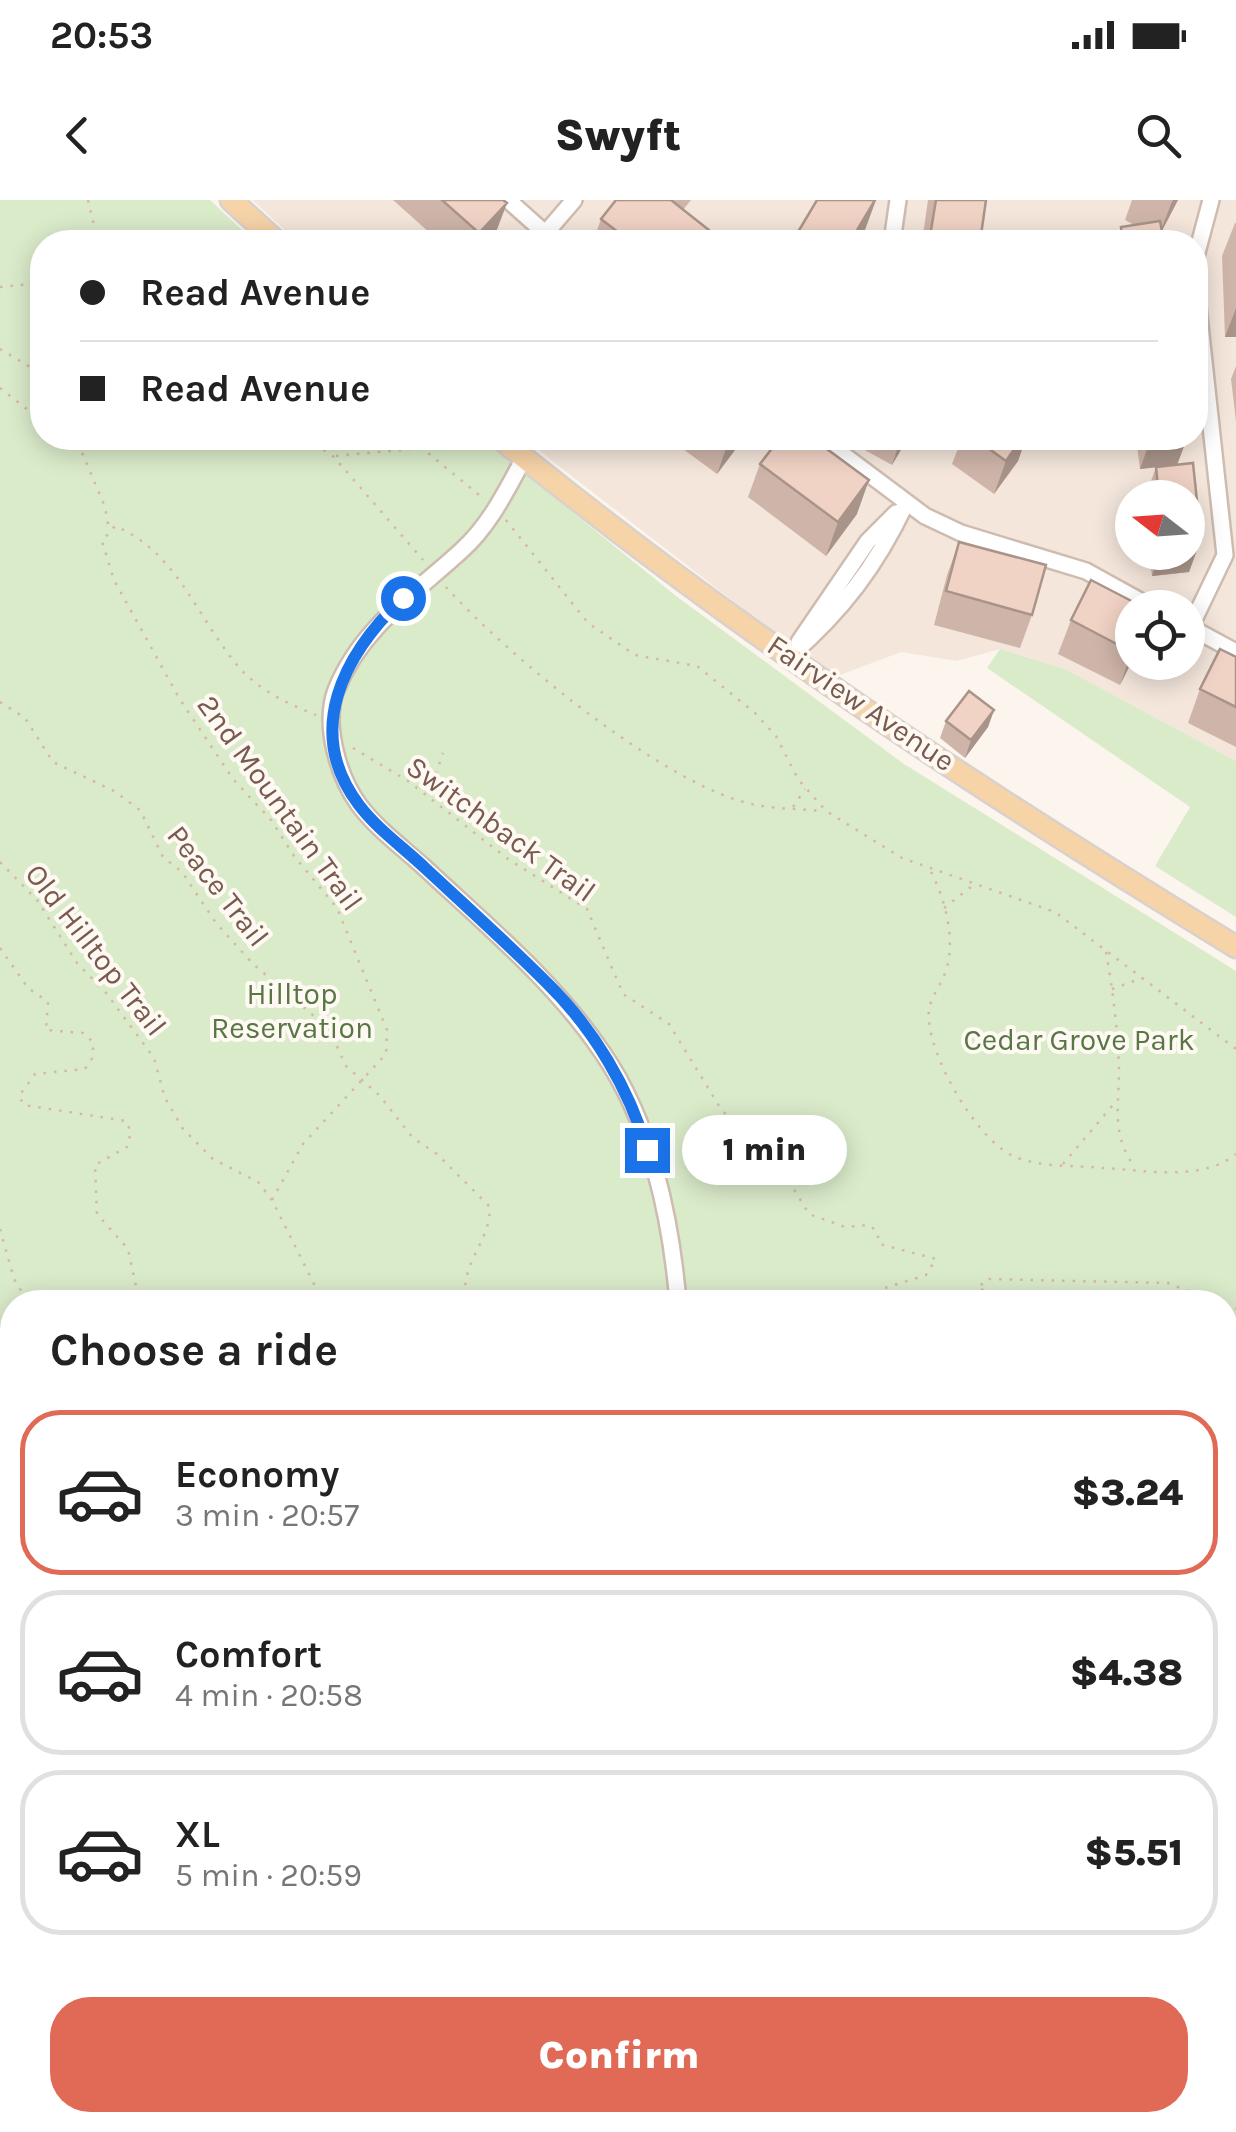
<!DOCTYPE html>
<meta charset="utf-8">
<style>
body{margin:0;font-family:Karla,sans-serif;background:#f2f2f2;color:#222;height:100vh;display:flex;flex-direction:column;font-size:38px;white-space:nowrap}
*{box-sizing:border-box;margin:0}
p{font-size:32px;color:#767676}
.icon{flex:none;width:55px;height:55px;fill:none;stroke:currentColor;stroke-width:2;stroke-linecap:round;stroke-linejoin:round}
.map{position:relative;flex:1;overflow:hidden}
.details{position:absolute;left:0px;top:1090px;width:1238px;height:842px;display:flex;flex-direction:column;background:#fff;border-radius:40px 40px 0 0;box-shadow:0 5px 25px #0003}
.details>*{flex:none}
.guide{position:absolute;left:30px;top:30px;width:1178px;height:220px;border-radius:40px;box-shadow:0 5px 25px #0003;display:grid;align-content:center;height:220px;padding:0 50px;background:#fff}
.needle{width:65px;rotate:287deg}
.controls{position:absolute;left:1115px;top:280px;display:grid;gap:20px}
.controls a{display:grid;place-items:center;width:90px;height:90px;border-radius:50%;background:#fff;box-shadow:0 5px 25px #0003;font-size:50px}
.end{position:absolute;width:45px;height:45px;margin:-22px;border:12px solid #1a73e8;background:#fff;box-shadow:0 0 0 5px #fff}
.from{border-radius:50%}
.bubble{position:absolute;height:70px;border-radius:35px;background:#fff;box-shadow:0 5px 25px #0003;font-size:32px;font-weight:800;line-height:70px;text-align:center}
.guide b{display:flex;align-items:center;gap:35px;height:95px;font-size:38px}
.guide b+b{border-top:2px solid #e0e0e0}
.guide i{width:25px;height:25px;background:#222}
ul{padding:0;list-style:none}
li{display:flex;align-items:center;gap:30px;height:165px;margin:0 20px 15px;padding:0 30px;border:5px solid #e0e0e0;border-radius:40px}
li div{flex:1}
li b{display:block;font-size:38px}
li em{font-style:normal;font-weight:800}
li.selected{border-color:#e16a57}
li>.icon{width:90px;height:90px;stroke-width:1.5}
h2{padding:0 50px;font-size:45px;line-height:120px}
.button{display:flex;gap:20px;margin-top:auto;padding:20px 50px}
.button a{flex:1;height:115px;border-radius:40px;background:#e16a57;color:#fff;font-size:40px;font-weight:800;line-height:115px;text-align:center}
.status{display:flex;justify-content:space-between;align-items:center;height:70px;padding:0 50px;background:#fff;direction:ltr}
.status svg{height:28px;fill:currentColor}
header{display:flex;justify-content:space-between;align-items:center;height:130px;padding:0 50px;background:#fff;font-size:45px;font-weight:800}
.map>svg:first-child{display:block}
.residential{fill:#f4e6db;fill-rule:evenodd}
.green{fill:#daebca}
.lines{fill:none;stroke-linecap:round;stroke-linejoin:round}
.minor-casing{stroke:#cfbcb1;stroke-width:20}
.major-casing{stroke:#d9d1ce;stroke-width:25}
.path{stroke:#d7b6a7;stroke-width:2.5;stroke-dasharray:2.5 8;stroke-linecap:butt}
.minor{stroke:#fff;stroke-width:15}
.major{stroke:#f7d3a8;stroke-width:20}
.wall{fill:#cfb5a9}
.shaded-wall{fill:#a9948a}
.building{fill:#f1d3c5;stroke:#a9948a;stroke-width:2.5}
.route{stroke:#1a73e8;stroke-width:12}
.labels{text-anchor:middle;stroke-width:8;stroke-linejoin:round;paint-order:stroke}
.street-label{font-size:30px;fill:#785a4f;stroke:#fff9f3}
.park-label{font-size:30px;fill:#587744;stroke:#fff9f3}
</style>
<div class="status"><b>20:53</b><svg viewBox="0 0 49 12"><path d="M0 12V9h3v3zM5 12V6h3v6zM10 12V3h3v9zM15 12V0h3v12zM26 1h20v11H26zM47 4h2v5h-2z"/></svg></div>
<header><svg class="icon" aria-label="back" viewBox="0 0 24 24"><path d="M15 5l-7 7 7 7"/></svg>Swyft<svg class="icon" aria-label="search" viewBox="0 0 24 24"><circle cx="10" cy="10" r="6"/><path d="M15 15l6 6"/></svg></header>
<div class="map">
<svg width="1236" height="1932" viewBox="0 0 1236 1932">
<rect width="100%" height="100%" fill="#fcf5ed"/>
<path class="residential" d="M252 0H1236V561L1065 469 1000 449 957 461 901 452 832 478 523 238H1195V42H298ZM1132 298H1188V352H1132ZM1132 408H1188V462H1132Z
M0 1456 12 1464V1920H561L564 1932H0Z"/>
<path class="green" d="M0 0H210L255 42H42V238H481L676 396 904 564 1236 771V1932H564L561 1920H1225V1102H12V1464L0 1456Z
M1000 449 1065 469 1236 561V717L1155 666 1190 607 987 468Z"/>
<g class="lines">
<defs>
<path id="minor" d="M508 0 555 42
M538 42 574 0
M892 42 898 0
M1195 60 1211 0
M821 238 925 316 961 333 1086 371 1153 408
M524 258C506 291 490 325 461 351 414 394 361 428 336 490 323 524 338 576 359 605 377 629 402 647 424 667 486 725 554 781 602 852 651 922 671 1019 678 1102
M1188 426 1236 452
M1190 428 1225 355 1195 79
M799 442 868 341 896 313
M790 456C842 411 877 365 906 303
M1225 1315 1236 1323
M0 1789 12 1799
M1225 1842 1236 1857
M163 1920 178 1932"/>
<path id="major" d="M231 0 277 42
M500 238C730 427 982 592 1236 747"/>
</defs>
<use href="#minor" class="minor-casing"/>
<use href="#major" class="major-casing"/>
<path class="path" d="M88 0 98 42
M0 87 42 83
M0 149 42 174
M0 188 42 221
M69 238 78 243 105 307 109 330
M306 238 334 257 423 360
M371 238 379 250
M336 256 422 248 484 299
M506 320 588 423 635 455 697 466 755 513 776 536 798 579 826 611 902 658 1055 712 1236 849
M446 387C507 455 667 588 756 605 778 609 802 609 824 611
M0 502 25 518 53 562 114 591 140 610 163 657 182 672 216 723 253 764 329 829 346 866 379 895 413 938 437 954 490 1007C490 1043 459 1064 466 1102
M353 548 408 581 508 659 587 709 623 794 669 824 721 909 790 983 809 1014 845 1027 868 1025 876 1030 880 1044 936 1059 926 1075 885 1088 879 1102
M429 594 443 553
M793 607 805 589
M0 662 37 700 77 763 107 794 154 858 165 898 183 929 213 959 258 982 272 1000 323 1102
M931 672C945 698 955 738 947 767 943 782 932 794 929 809 924 850 976 939 1013 956 1040 968 1074 965 1103 968 1145 970 1202 982 1236 954
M944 708 972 686
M0 748 28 788 48 802 46 830 83 833 93 842V857L85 869 35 874 19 896 24 905 126 921 131 932 127 947 95 965 97 1014 128 1049 137 1091 152 1102
M1106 752C1113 790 1118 832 1119 870 1119 908 1111 934 1135 968
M1112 789 1142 778
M1063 964 1113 905
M272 1000 303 944 386 854 387 830 337 708 294 656 271 620 233 579 179 498 114 380 102 341 115 326C176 351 197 417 237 465 258 490 286 503 316 515
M0 1029 14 1079 28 1102
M1056 1102 978 1089 986 1079 1168 1083 1215 1102
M1225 1106 1236 1109
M1225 1244 1236 1252
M0 1290 12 1283
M1225 1662 1236 1669
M726 1920 730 1932
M868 1920 880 1923 879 1932
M1040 1920 1048 1932
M1085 1920 1087 1932
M1166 1920 1168 1932
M684 1932 692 1927 702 1932"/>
<use href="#minor" class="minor"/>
<use href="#major" class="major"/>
</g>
<path class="wall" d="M393 0H503L507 3 494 37 489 42H440Z
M616 0H691L683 10 724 42H593L601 19Z
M928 0H986L980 42H922Z
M1132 0H1178L1162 31 1164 42H1115L1121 27 1134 25 1125 20Z
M1235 23H1236V137H1225L1222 56Z
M1236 166V221L1231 179Z
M668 238H744L717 274Z
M843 238H908L892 265Z
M962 238H1026L1018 261 994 294 952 264Z
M1136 238H1187L1177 265 1161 267 1193 263 1201 339 1189 372 1152 376 1149 352H1188V298H1145L1156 267 1140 269Z
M760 264 857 314 826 356 748 297Z
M959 342 1032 415 1020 448 934 425 947 375Z
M1145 408 1132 461 1120 485 1058 454 1071 420Z
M1236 457V547L1188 523 1200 489Z
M994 510 988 527 965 558 940 538 946 521Z"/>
<path class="shaded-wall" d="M876 0 865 30 857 42H850Z
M1173 0H1178L1158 38 1171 4Z
M507 3 494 37 489 42H476L479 33Z
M1236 108V137H1225Z
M731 238H744L717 274 729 240Z
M901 238H908L892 265Z
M1022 238H1026L1018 261 994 294 1006 261Z
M1151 238H1187L1177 265 1140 269Z
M869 280 857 314 826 356 838 322Z
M1201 339 1189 372 1152 376 1160 352H1188V340Z
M1132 451V461L1120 485Z
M994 510 988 527 965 558 971 540Z"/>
<path class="building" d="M442 0H503L507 3 479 33Z
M616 0H671L724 42H631L601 19Z
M817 0H875L850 42H792Z
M936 0H986L980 42H929Z
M1160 21 1164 42H1123L1121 27Z
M780 238H812L869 280 838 322 760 264Z
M974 238H1022L1006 261Z
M1193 263 1201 339 1188 340V298H1159L1156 267Z
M959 342 1046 365 1032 415 946 391Z
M1091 380 1145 408H1132V452L1071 420Z
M1220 449 1236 457V507L1200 489Z
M969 491 994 510 971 540 946 521Z"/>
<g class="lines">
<path class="route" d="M403 398C344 454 303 531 359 605 378 630 403 647 425 668 466 706 507 743 547 783 593 828 629 888 647 950"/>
</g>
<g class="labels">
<g class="street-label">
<text transform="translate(861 503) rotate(34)" y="10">Fairview Avenue</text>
<text transform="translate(280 603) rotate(54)" y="10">2nd Mountain Trail</text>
<text transform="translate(501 629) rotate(36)" y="10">Switchback Trail</text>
<text transform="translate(218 686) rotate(52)" y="10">Peace Trail</text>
<text transform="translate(96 750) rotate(52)" y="10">Old Hilltop Trail</text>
</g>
<g class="park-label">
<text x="292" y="804">Hilltop<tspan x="292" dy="34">Reservation</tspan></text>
<text x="1079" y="850">Cedar Grove Park</text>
</g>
</g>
</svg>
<div class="controls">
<a><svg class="needle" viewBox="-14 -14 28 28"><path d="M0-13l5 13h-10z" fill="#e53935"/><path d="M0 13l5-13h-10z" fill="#767676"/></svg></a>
<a><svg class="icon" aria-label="locate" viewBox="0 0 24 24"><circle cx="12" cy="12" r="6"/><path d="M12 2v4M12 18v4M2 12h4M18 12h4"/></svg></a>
</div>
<i class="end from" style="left:403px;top:398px"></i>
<i class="end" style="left:647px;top:950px"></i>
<div class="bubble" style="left:682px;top:915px;width:165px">1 min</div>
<div class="guide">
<b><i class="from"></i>Read Avenue</b>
<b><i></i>Read Avenue</b>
</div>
<section class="details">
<h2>Choose a ride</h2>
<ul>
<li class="selected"><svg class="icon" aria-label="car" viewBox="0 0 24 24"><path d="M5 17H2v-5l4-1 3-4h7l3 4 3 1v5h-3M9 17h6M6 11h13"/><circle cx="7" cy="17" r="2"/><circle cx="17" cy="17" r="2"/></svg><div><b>Economy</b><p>3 min · 20:57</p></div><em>$3.24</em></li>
<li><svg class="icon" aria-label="car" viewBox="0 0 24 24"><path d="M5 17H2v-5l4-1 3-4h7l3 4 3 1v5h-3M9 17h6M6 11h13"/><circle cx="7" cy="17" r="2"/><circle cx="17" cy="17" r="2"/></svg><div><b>Comfort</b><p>4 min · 20:58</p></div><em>$4.38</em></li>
<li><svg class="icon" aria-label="car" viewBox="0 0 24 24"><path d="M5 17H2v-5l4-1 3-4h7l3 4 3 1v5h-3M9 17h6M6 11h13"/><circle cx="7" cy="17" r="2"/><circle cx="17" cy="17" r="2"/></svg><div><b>XL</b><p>5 min · 20:59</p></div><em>$5.51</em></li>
</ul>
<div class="button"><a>Confirm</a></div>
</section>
</div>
